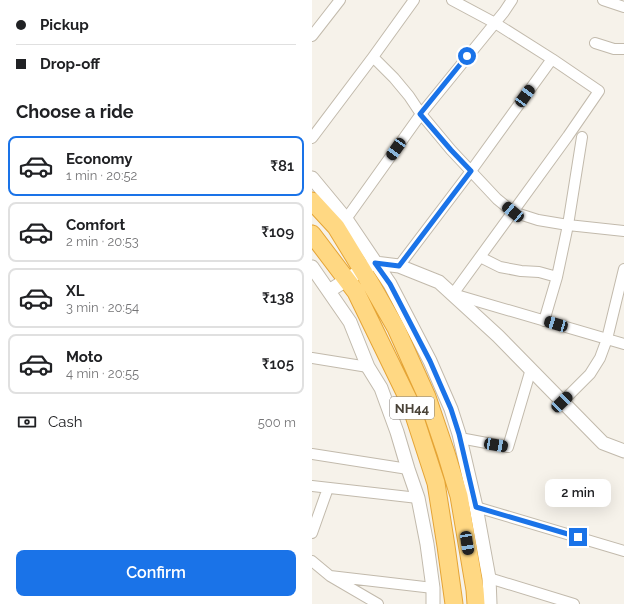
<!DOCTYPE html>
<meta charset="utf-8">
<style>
body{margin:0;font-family:Raleway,sans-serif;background:#f6f6f6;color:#202124;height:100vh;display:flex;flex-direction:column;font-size:15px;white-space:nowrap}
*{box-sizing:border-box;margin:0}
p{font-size:13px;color:#757577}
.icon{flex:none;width:22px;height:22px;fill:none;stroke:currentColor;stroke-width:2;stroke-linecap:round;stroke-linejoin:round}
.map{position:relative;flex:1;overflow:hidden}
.details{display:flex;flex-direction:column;background:#fff;width:312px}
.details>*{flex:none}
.guide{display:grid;align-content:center;height:88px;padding:0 16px;background:#fff}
.end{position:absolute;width:18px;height:18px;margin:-9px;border:5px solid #1a73e8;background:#fff;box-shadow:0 0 0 2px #fff}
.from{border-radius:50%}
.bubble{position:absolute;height:28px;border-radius:8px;background:#fff;box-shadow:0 4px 16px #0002;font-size:13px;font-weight:600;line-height:28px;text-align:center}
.car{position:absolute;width:12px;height:24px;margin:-12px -6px;border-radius:5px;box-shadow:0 0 3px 1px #0007;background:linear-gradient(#222 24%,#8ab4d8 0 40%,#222 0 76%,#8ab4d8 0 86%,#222 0)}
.guide b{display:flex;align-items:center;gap:14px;height:38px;font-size:15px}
.guide b+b{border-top:1px solid #e0e0e0}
.guide i{width:10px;height:10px;background:#202124}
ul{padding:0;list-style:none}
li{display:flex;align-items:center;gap:12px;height:60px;margin:0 8px 6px;padding:0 8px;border:2px solid #e0e0e0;border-radius:8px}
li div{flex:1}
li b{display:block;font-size:15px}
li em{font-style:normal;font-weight:600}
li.active{border-color:#1a73e8}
li>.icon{width:36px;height:36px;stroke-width:1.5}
h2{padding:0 16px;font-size:18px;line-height:48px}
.pay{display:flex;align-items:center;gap:10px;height:44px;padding:0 16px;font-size:15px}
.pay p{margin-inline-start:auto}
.cta{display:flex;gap:8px;margin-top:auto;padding:8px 16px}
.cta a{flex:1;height:46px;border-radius:8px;background:#1a73e8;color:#fff;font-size:16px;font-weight:600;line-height:46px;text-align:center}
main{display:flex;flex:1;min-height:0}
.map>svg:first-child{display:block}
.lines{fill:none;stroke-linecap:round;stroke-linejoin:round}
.minor-casing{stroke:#c2baac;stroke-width:12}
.tertiary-casing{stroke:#c2baac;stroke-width:15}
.trunk-casing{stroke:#e5a435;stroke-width:19}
.minor{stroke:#fff;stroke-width:10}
.tertiary{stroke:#fff;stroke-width:13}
.trunk{stroke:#ffd883;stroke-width:17}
.route{stroke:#1a73e8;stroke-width:5}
.labels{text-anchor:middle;stroke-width:4;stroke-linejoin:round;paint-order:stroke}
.shield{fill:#fff;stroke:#807b74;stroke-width:1}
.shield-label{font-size:13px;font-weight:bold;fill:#4a4338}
</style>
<main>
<section class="details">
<div class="guide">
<b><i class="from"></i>Pickup</b>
<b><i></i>Drop-off</b>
</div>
<h2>Choose a ride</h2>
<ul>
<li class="active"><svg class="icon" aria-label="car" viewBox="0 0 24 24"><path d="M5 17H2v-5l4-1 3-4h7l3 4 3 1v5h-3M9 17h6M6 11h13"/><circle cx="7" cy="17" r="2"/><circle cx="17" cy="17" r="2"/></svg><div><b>Economy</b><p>1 min · 20:52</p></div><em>₹81</em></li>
<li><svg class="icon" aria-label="car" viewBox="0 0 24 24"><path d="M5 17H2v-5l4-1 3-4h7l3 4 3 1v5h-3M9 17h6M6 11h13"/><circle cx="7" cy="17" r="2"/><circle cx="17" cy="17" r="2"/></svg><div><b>Comfort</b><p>2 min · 20:53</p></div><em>₹109</em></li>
<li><svg class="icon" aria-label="car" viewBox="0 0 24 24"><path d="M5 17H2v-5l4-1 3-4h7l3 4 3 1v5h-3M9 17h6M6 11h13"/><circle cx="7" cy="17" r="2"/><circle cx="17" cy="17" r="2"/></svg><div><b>XL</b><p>3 min · 20:54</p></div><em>₹138</em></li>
<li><svg class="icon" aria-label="car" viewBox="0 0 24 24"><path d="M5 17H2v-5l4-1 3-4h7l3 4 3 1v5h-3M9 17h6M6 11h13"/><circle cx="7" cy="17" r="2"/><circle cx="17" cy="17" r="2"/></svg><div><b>Moto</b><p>4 min · 20:55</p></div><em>₹105</em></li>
</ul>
<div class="pay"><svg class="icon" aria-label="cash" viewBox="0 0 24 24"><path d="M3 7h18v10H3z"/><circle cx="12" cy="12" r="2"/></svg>Cash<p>500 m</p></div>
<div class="cta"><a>Confirm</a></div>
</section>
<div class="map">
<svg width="312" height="604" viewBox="0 0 312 604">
<rect width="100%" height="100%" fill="#f6f2ea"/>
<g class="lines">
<defs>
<path id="minor" d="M140 0 183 23 192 12 200 0
M291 0 312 7
M0 36 28 0
M283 43 302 49H312
M61 57 82 78 97 96 109 114 139 150 185 199 201 212 226 220 256 225 312 231
M0 138 61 57 102 0
M34 219 109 114 183 23 240 59 287 91 256 136 141 294 312 344
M168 257 188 267 209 271 227 272 245 277
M87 266 159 171 240 59
M232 321 245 277 256 225 270 137
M0 358 56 367
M250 402 278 374 288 358 295 339 312 269
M148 438 196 447 219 369
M0 454 96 469
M0 486 106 498
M164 507 312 551
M0 533 16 488
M0 561 18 576 66 604
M18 576 121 588
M177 578 262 604"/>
<path id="tertiary" d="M0 178 34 219 78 284 118 361 139 409 147 434 164 507 177 578 178 604
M59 265 63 263 87 266 127 282 186 336 291 443 312 451
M0 267 38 322 56 367 69 388 85 432 96 469 106 498 115 544 121 588V604
M17 291 42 275"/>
<path id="trunk" d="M0 201 24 227 60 286 84 328 115 397 134 453 147 496 163 590 164 604
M0 234 44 292 98 403 124 483 134 546 142 604"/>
</defs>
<use href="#minor" class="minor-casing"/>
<use href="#tertiary" class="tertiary-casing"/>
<use href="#trunk" class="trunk-casing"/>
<use href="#minor" class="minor"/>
<use href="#tertiary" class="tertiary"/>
<use href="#trunk" class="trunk"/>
</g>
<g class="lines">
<path class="route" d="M155 56 108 114 139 150 159 171 87 266 63 263 78 284 118 361 139 409 147 434 164 507 266 537"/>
</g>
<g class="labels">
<rect class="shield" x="78" y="397" width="44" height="22" rx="3"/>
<g class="shield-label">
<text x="100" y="413">NH44</text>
</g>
</g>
</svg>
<i class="end from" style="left:155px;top:56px"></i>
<i class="end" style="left:266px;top:537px"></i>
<div class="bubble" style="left:233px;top:479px;width:66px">2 min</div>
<i class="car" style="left:213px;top:96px;rotate:36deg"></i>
<i class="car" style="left:84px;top:149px;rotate:215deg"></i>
<i class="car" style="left:201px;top:212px;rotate:310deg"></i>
<i class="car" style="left:244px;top:324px;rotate:286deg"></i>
<i class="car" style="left:250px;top:402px;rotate:46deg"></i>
<i class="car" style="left:184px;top:445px;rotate:100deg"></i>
<i class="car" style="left:155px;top:543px;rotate:171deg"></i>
</div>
</main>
